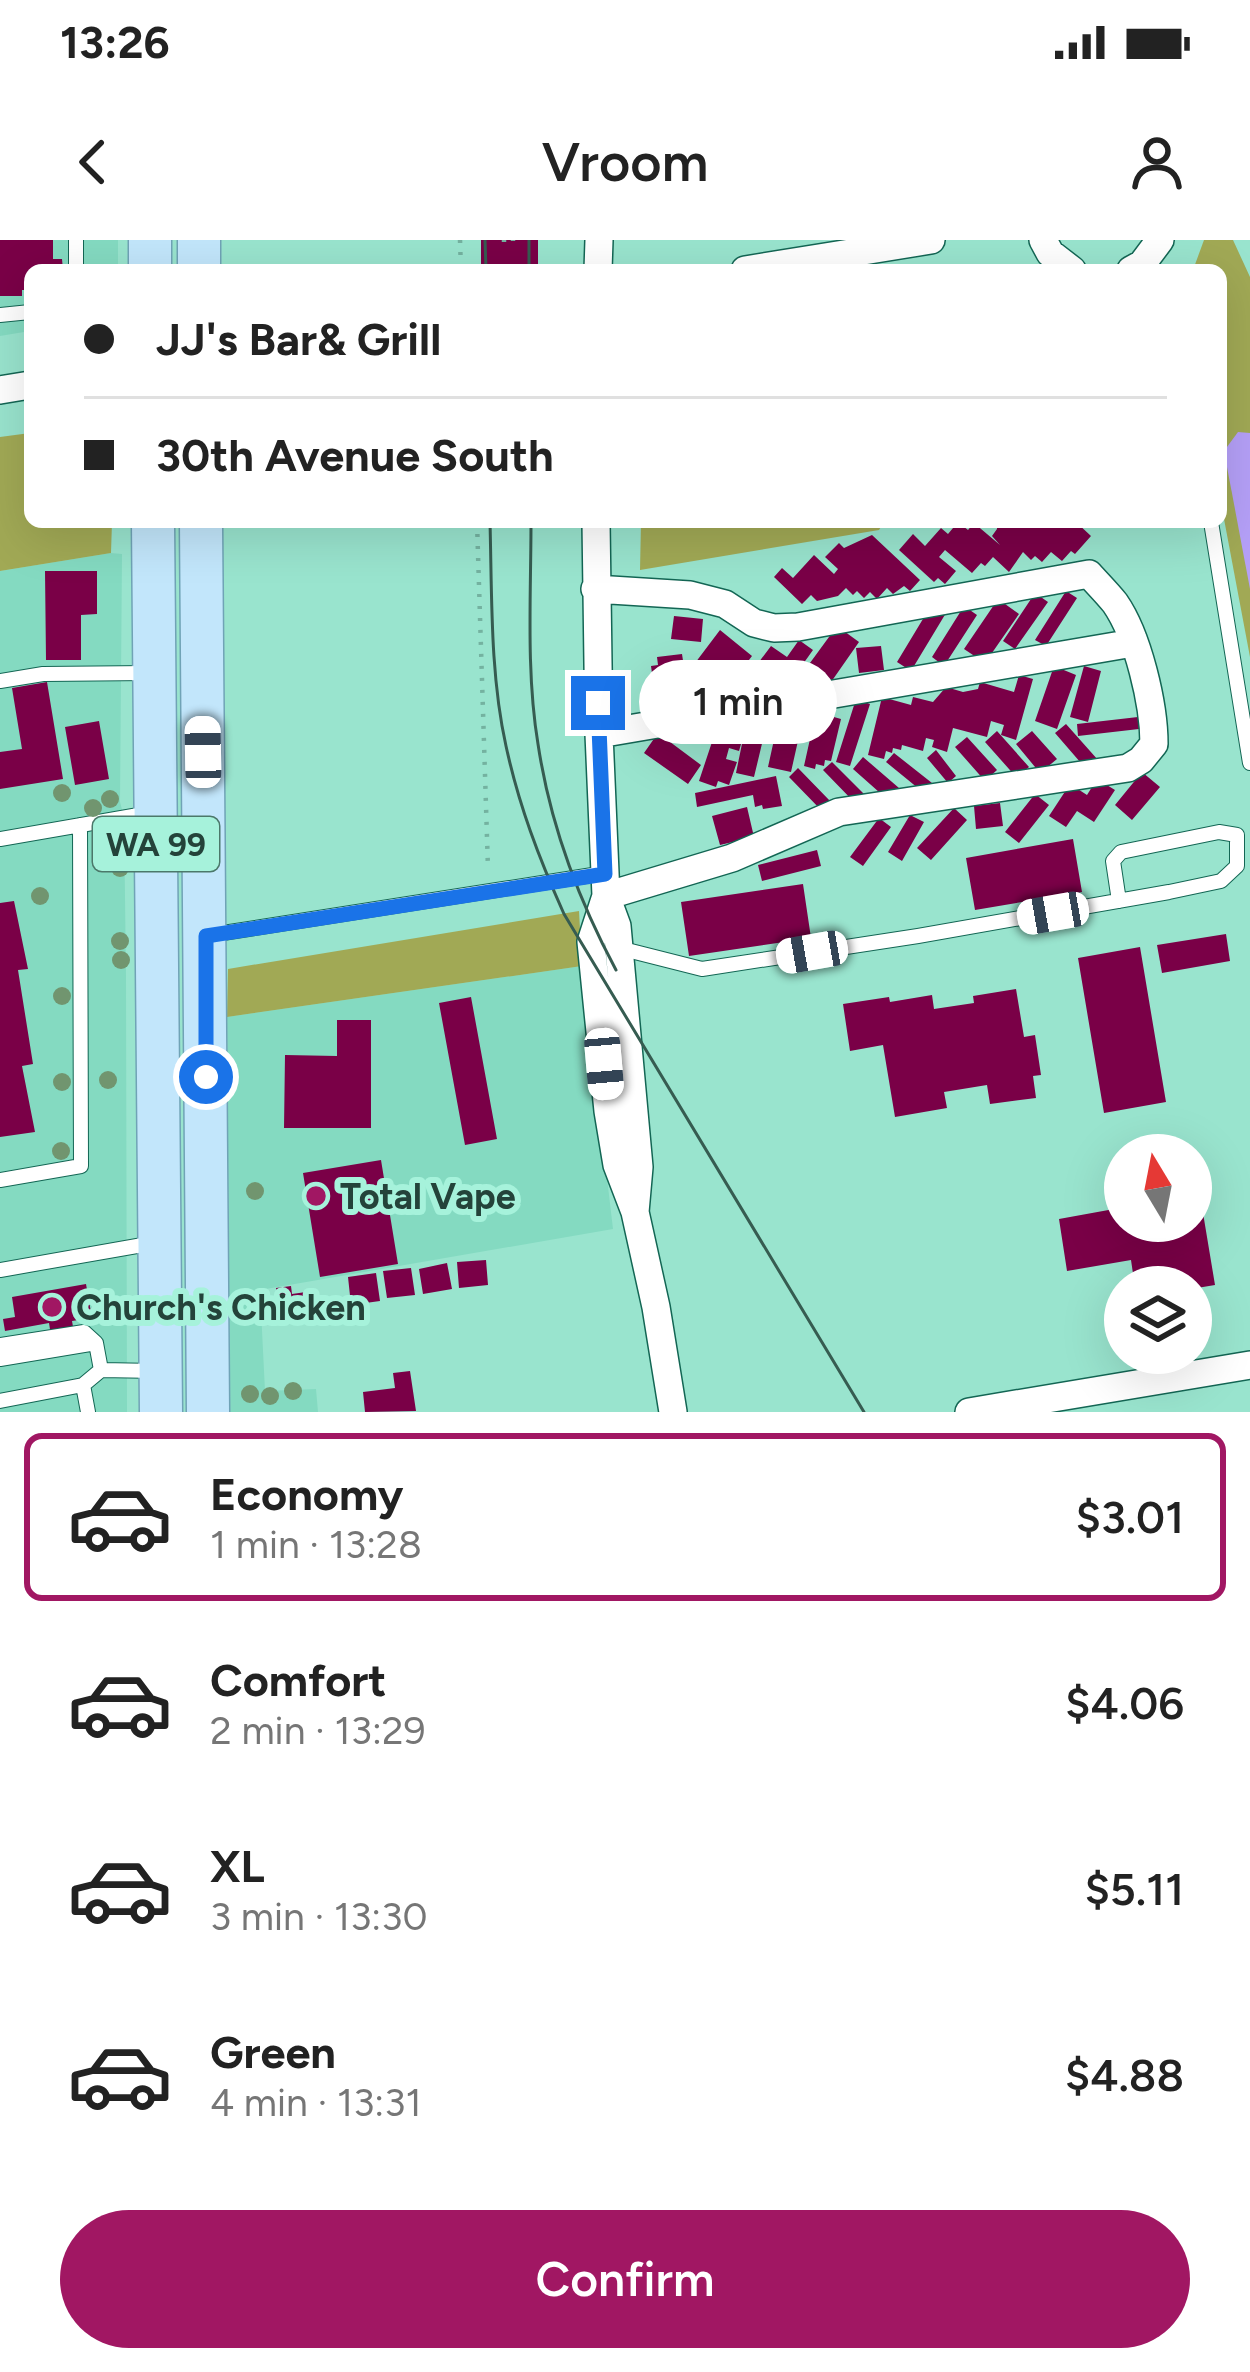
<!DOCTYPE html>
<meta charset="utf-8">
<style>
body{margin:0;font-family:Figtree,sans-serif;background:#f2f2f2;color:#222;height:100vh;display:flex;flex-direction:column;font-size:45px;white-space:nowrap}
*{box-sizing:border-box;margin:0}
p{font-size:39px;color:#767676}
.icon{flex:none;width:66px;height:66px;fill:none;stroke:currentColor;stroke-width:2;stroke-linecap:round;stroke-linejoin:round}
.map{position:relative;height:1172px;overflow:hidden}
.details{display:flex;flex-direction:column;background:#fff;flex:1}
.details>*{flex:none}
.guide{position:absolute;left:24px;top:24px;width:1203px;height:264px;border-radius:18px;box-shadow:0 12px 48px #0002;display:grid;align-content:center;height:264px;padding:0 60px;background:#fff}
.needle{width:78px;rotate:350deg}
.tools{position:absolute;left:1104px;top:894px;display:grid;gap:24px}
.tools a{display:grid;place-items:center;width:108px;height:108px;border-radius:50%;background:#fff;box-shadow:0 12px 48px #0002;font-size:60px}
.end{position:absolute;width:54px;height:54px;margin:-27px;border:15px solid #1a73e8;background:#fff;box-shadow:0 0 0 6px #fff}
.from{border-radius:50%}
.bubble{position:absolute;height:84px;border-radius:42px;background:#fff;box-shadow:0 12px 48px #0002;font-size:39px;font-weight:600;line-height:84px;text-align:center}
.car{position:absolute;width:36px;height:72px;margin:-36px -18px;border-radius:15px;box-shadow:0 0 9px 3px #0007;background:linear-gradient(#fff 24%,#345 0 40%,#fff 0 76%,#345 0 86%,#fff 0)}
.guide b{display:flex;align-items:center;gap:42px;height:114px;font-size:45px}
.guide b+b{border-top:3px solid #e0e0e0}
.guide i{width:30px;height:30px;background:#222}
ul{padding:21px 0 0;list-style:none}
li{display:flex;align-items:center;gap:36px;height:168px;margin:0 24px 18px;padding:0 36px;border:6px solid transparent;border-radius:18px}
li div{flex:1}
li b{display:block;font-size:45px}
li em{font-style:normal;font-weight:600}
li.on{border-color:#a11763}
li>.icon{width:108px;height:108px;stroke-width:1.5}
.cta{display:flex;gap:24px;margin-top:auto;padding:24px 60px}
.cta a{flex:1;height:138px;border-radius:72px;background:#a11763;color:#fff;font-size:48px;font-weight:600;line-height:138px;text-align:center}
.status{display:flex;justify-content:space-between;align-items:center;height:84px;padding:0 60px;background:#fff;direction:ltr}
.status svg{height:33px;fill:currentColor}
header{display:flex;justify-content:space-between;align-items:center;height:156px;padding:0 60px;background:#fff;font-size:54px;font-weight:600}
.map>svg:first-child{display:block}
.built{fill:#84dac1}
.green{fill:#a1a955}
.water{fill:#b5a0f8}
.building{fill:#7a0047}
.lines{fill:none;stroke-linecap:round;stroke-linejoin:round}
.service-casing{stroke:#136654;stroke-width:16}
.minor-casing{stroke:#136654;stroke-width:30}
.primary-casing{stroke:#70a3b6;stroke-width:45}
.path{stroke:#74b2a0;stroke-width:4.5;stroke-dasharray:3 9;stroke-linecap:butt}
.service{stroke:#fff;stroke-width:14}
.minor{stroke:#fff;stroke-width:27}
.primary{stroke:#c2e6fb;stroke-width:42}
.tram{stroke:#365c51;stroke-width:3}
.tree{fill:#71956f}
.route{stroke:#1a73e8;stroke-width:15}
.poi-dot{fill:#a11763;stroke:#a6f2db;stroke-width:4.5}
.labels{text-anchor:middle;stroke-width:12;stroke-linejoin:round;paint-order:stroke}
.shield{fill:#a6f2db;stroke:#4b786a;stroke-width:3}
.shield-label{font-size:33px;font-weight:bold;fill:#24433a}
.poi-label{font-size:36px;font-weight:bold;fill:#24433a;stroke:#a6f2db;text-anchor:start}
</style>
<div class="status"><b>13:26</b><svg viewBox="0 0 49 12"><path d="M0 12V9h3v3zM5 12V6h3v6zM10 12V3h3v9zM15 12V0h3v12zM26 1h20v11H26zM47 4h2v5h-2z"/></svg></div>
<header><svg class="icon" aria-label="back" viewBox="0 0 24 24"><path d="M15 5l-7 7 7 7"/></svg>Vroom<svg class="icon" aria-label="person" viewBox="0 0 24 24"><circle cx="12" cy="8" r="4"/><path d="M4 21q1-7 8-7t8 7"/></svg></header>
<div class="map">
<svg width="1250" height="1172" viewBox="0 0 1250 1172">
<rect width="100%" height="100%" fill="#99e4ce"/>
<path class="built" d="M0 0H118V30H30V91L0 96Z
M111 313 122 314 120 562 124 577 126 737 127 1172H0V331Z
M582 726 613 989 260 1050 265 1151 316 1149 318 1172H230L227 777Z"/>
<path class="green" d="M1204 0H1233L1250 37V417L1221 263V30H1193Z
M30 193V282H112L111 313 0 331V197Z
M641 282H884L879 290 640 330Z
M579 671 582 726 227 777 228 729Z"/>
<path class="water" d="M1238 192 1250 193V349L1224 211Z"/>
<path class="building" d="M0 0H53V19H62L63 30H30V50H22V56H0Z
M481 0H538V30H481Z
M958 282 968 290 974 283 1000 305 992 296 997 289V282H1037L1041 286 1044 282H1076L1091 296 1075 314 1071 311 1062 321 1051 312 1042 322 1035 316 1031 320 1023 312 1009 332 993 317 985 326 981 323 972 333 945 310 939 317 956 331 945 344 938 338 934 342 899 310 913 294 925 306 941 288 948 294Z
M872 295 920 340 910 351 904 346 893 354 887 348 877 359 870 352 864 358 857 351 853 355 846 348 838 356 817 361 811 355 802 364 774 337 782 328 793 338 814 315 834 334 838 329 825 317 839 303 844 308Z
M45 331H97V374L81 375V420H46Z
M1066 351 1077 358 1046 406 1035 400Z
M1035 353 1048 362 1015 409 1003 401Z
M998 359 1019 374 985 423 964 409Z
M932 364 946 373 911 431 897 422Z
M964 366 977 375 944 426 932 417Z
M674 376 703 379 701 402 671 399Z
M837 386 859 402 822 455 799 438Z
M720 390 752 416 715 465 683 439Z
M799 400 813 410 783 452 769 442 779 426 768 440 769 454 750 455 740 447 771 406 787 417Z
M881 406 884 430 859 433 856 408Z
M682 414 685 434 675 435 678 457 687 456 688 466 657 470 651 426 658 425 657 417Z
M1054 426 1076 435 1057 489 1035 481Z
M1084 426 1101 431 1088 482 1070 477Z
M1019 435 1033 439 1016 500 1001 495 1004 485 991 481 987 497 953 488 947 512 932 507 934 500 926 498 923 511 902 505 901 510 893 508 892 513 886 511 884 519 868 515 882 457 911 465 913 457 933 462 946 447 963 452 978 449 980 442 1014 452Z
M47 442 63 539 0 549V512L22 509 12 448Z
M856 459 870 464 850 526 836 522Z
M816 472 841 479 831 521 825 520 824 526 816 524 815 529 804 526Z
M779 477 802 483 791 532 768 527Z
M1138 477 1139 489 1078 496 1077 484Z
M99 481 109 539 75 545 65 487Z
M719 481 746 490 748 482 766 487 754 537 736 533 744 494 739 511 729 508 726 519 737 522 729 545 718 541 716 547 699 541Z
M1066 484 1098 520 1087 530 1055 493Z
M997 491 1029 527 1017 538 985 502Z
M1032 491 1057 519 1040 533 1016 504Z
M658 493 701 525 688 544 644 513Z
M967 497 997 530 985 541 955 507Z
M936 510 956 536 948 543 927 518Z
M894 513 932 543 924 553 886 522Z
M863 517 899 548 888 560 853 529Z
M832 522 865 555 856 564 823 530Z
M798 528 831 562 822 571 789 537Z
M1142 532 1160 547 1132 580 1115 565Z
M776 536 782 566 763 569 762 565 755 567 753 555 697 567 695 553Z
M1097 539 1115 550 1094 582 1077 571 1066 587 1049 576 1070 544 1087 555Z
M1035 554 1049 565 1019 603 1005 592Z
M1000 563 1003 586 976 589 974 566Z
M747 567 754 597 720 605 712 576Z
M954 568 967 580 931 620 917 608Z
M910 575 924 582 902 621 888 612Z
M879 578 891 587 863 626 850 617Z
M1073 599 1082 652 975 670 966 618Z
M817 610 821 626 762 641 758 625Z
M803 644 811 698 689 716 681 662Z
M14 661 28 729 18 730 33 824 22 826 35 892 0 897V663Z
M1226 694 1230 721 1162 733 1157 705Z
M1140 707 1166 862 1104 873 1078 718Z
M1016 749 1024 797 1035 795 1041 835 1033 836 1036 858 990 864 987 845 944 852 947 868 895 877 883 805 850 811 843 764 889 757 890 762 932 755 934 769 974 763 973 756Z
M471 757 497 899 465 905 439 763Z
M337 780H371V888H284L285 815 337 816Z
M381 920 398 1024 320 1037 303 933Z
M1200 955 1215 1045 1191 1049V1047H1135L1131 1020 1067 1031 1059 979 1125 967V981H1191V956Z
M486 1020 488 1045 459 1048 457 1022Z
M447 1023 452 1049 423 1054 419 1029Z
M411 1028 415 1055 387 1058 383 1031Z
M376 1033 380 1061 351 1065 348 1037Z
M86 1044 92 1078 72 1081 75 1098 52 1102 49 1083 5 1091 3 1079 15 1077 12 1057Z
M291 1046 292 1054 306 1052 309 1073 280 1077 276 1048Z
M410 1131 416 1171 365 1172 363 1152 395 1148 393 1133Z"/>
<g class="lines">
<defs>
<path id="service" d="M76 30V0
M0 75 30 72
M1211 282 1250 523
M0 441 43 434 149 433
M0 599 150 573
M210 695 605 633
M619 708 702 729 918 696 1169 652 1221 641 1237 626V595L1219 592 1121 612 1113 621 1119 661
M0 940 81 926 80 585
M0 1030 154 1003
M0 1105 84 1092 96 1103
M0 1119 96 1103 101 1130 157 1131
M83 1145 88 1172
M0 1161 83 1145 101 1130"/>
<path id="minor" d="M1043 0 1050 13 1072 30
M598 30 599 0
M745 30 931 0
M1131 30 1142 24 1160 0
M0 150 30 145
M596 282 599 494 606 656 617 686 639 927 635 972
M595 349 690 355 725 364 754 383 774 388 798 387 1089 334C1097 343 1107 353 1115 363 1138 396 1154 464 1154 504L1141 520 1128 528 839 572 732 618 606 656
M599 494 1133 403
M606 656 591 702 608 871 617 925 635 972 656 1067 673 1172
M969 1172 1250 1125"/>
<path id="primary" d="M150 0V30
M199 0V30
M153 282 161 1172
M201 282 208 1172"/>
</defs>
<use href="#service" class="service-casing"/>
<use href="#minor" class="minor-casing"/>
<use href="#primary" class="primary-casing"/>
<path class="path" d="M460 0 461 30
M504 0V2
M513 0V1
M477 282 488 629"/>
<use href="#service" class="service"/>
<use href="#minor" class="minor"/>
<use href="#primary" class="primary"/>
<path class="tram" d="M485 0 486 30
M529 0V30
M490 282C492 356 490 434 506 506 519 566 539 618 564 674L864 1172
M531 282C531 355 526 432 538 504 550 584 578 659 616 730"/>
</g>
<g class="tree">
<circle cx="62" cy="553" r="9"/>
<circle cx="110" cy="559" r="9"/>
<circle cx="93" cy="568" r="9"/>
<circle cx="113" cy="611" r="9"/>
<circle cx="120" cy="628" r="9"/>
<circle cx="40" cy="656" r="9"/>
<circle cx="120" cy="701" r="9"/>
<circle cx="121" cy="720" r="9"/>
<circle cx="62" cy="756" r="9"/>
<circle cx="108" cy="840" r="9"/>
<circle cx="62" cy="842" r="9"/>
<circle cx="61" cy="911" r="9"/>
<circle cx="255" cy="951" r="9"/>
<circle cx="293" cy="1151" r="9"/>
<circle cx="250" cy="1154" r="9"/>
<circle cx="270" cy="1156" r="9"/>
</g>
<g class="lines">
<path class="route" d="M206 837V696L605 634 598 463"/>
</g>
<g class="poi-dot">
<circle cx="316" cy="956" r="12"/>
<circle cx="52" cy="1067" r="12"/>
</g>
<g class="labels">
<rect class="shield" x="93" y="577" width="126" height="54" rx="9"/>
<g class="shield-label">
<text x="156" y="616">WA 99</text>
</g>
<g class="poi-label">
<text x="340" y="969">Total Vape</text>
<text x="76" y="1080">Church's Chicken</text>
</g>
</g>
</svg>
<div class="tools">
<a><svg class="needle" viewBox="-14 -14 28 28"><path d="M0-13l5 13h-10z" fill="#e53935"/><path d="M0 13l5-13h-10z" fill="#767676"/></svg></a>
<a><svg class="icon" aria-label="layers" viewBox="0 0 24 24"><path d="M12 4l9 5-9 5-9-5zM3 14l9 5 9-5"/></svg></a>
</div>
<i class="end from" style="left:206px;top:837px"></i>
<i class="end" style="left:598px;top:463px"></i>
<div class="bubble" style="left:639px;top:420px;width:198px">1 min</div>
<i class="car" style="left:203px;top:512px;rotate:359deg"></i>
<i class="car" style="left:1053px;top:673px;rotate:260deg"></i>
<i class="car" style="left:812px;top:712px;rotate:260deg"></i>
<i class="car" style="left:604px;top:824px;rotate:175deg"></i>
<div class="guide">
<b><i class="from"></i>JJ's Bar&amp; Grill</b>
<b><i></i>30th Avenue South</b>
</div>
</div>
<section class="details">
<ul>
<li class="on"><svg class="icon" aria-label="car" viewBox="0 0 24 24"><path d="M5 17H2v-5l4-1 3-4h7l3 4 3 1v5h-3M9 17h6M6 11h13"/><circle cx="7" cy="17" r="2"/><circle cx="17" cy="17" r="2"/></svg><div><b>Economy</b><p>1 min · 13:28</p></div><em>$3.01</em></li>
<li><svg class="icon" aria-label="car" viewBox="0 0 24 24"><path d="M5 17H2v-5l4-1 3-4h7l3 4 3 1v5h-3M9 17h6M6 11h13"/><circle cx="7" cy="17" r="2"/><circle cx="17" cy="17" r="2"/></svg><div><b>Comfort</b><p>2 min · 13:29</p></div><em>$4.06</em></li>
<li><svg class="icon" aria-label="car" viewBox="0 0 24 24"><path d="M5 17H2v-5l4-1 3-4h7l3 4 3 1v5h-3M9 17h6M6 11h13"/><circle cx="7" cy="17" r="2"/><circle cx="17" cy="17" r="2"/></svg><div><b>XL</b><p>3 min · 13:30</p></div><em>$5.11</em></li>
<li><svg class="icon" aria-label="car" viewBox="0 0 24 24"><path d="M5 17H2v-5l4-1 3-4h7l3 4 3 1v5h-3M9 17h6M6 11h13"/><circle cx="7" cy="17" r="2"/><circle cx="17" cy="17" r="2"/></svg><div><b>Green</b><p>4 min · 13:31</p></div><em>$4.88</em></li>
</ul>
<div class="cta"><a>Confirm</a></div>
</section>
